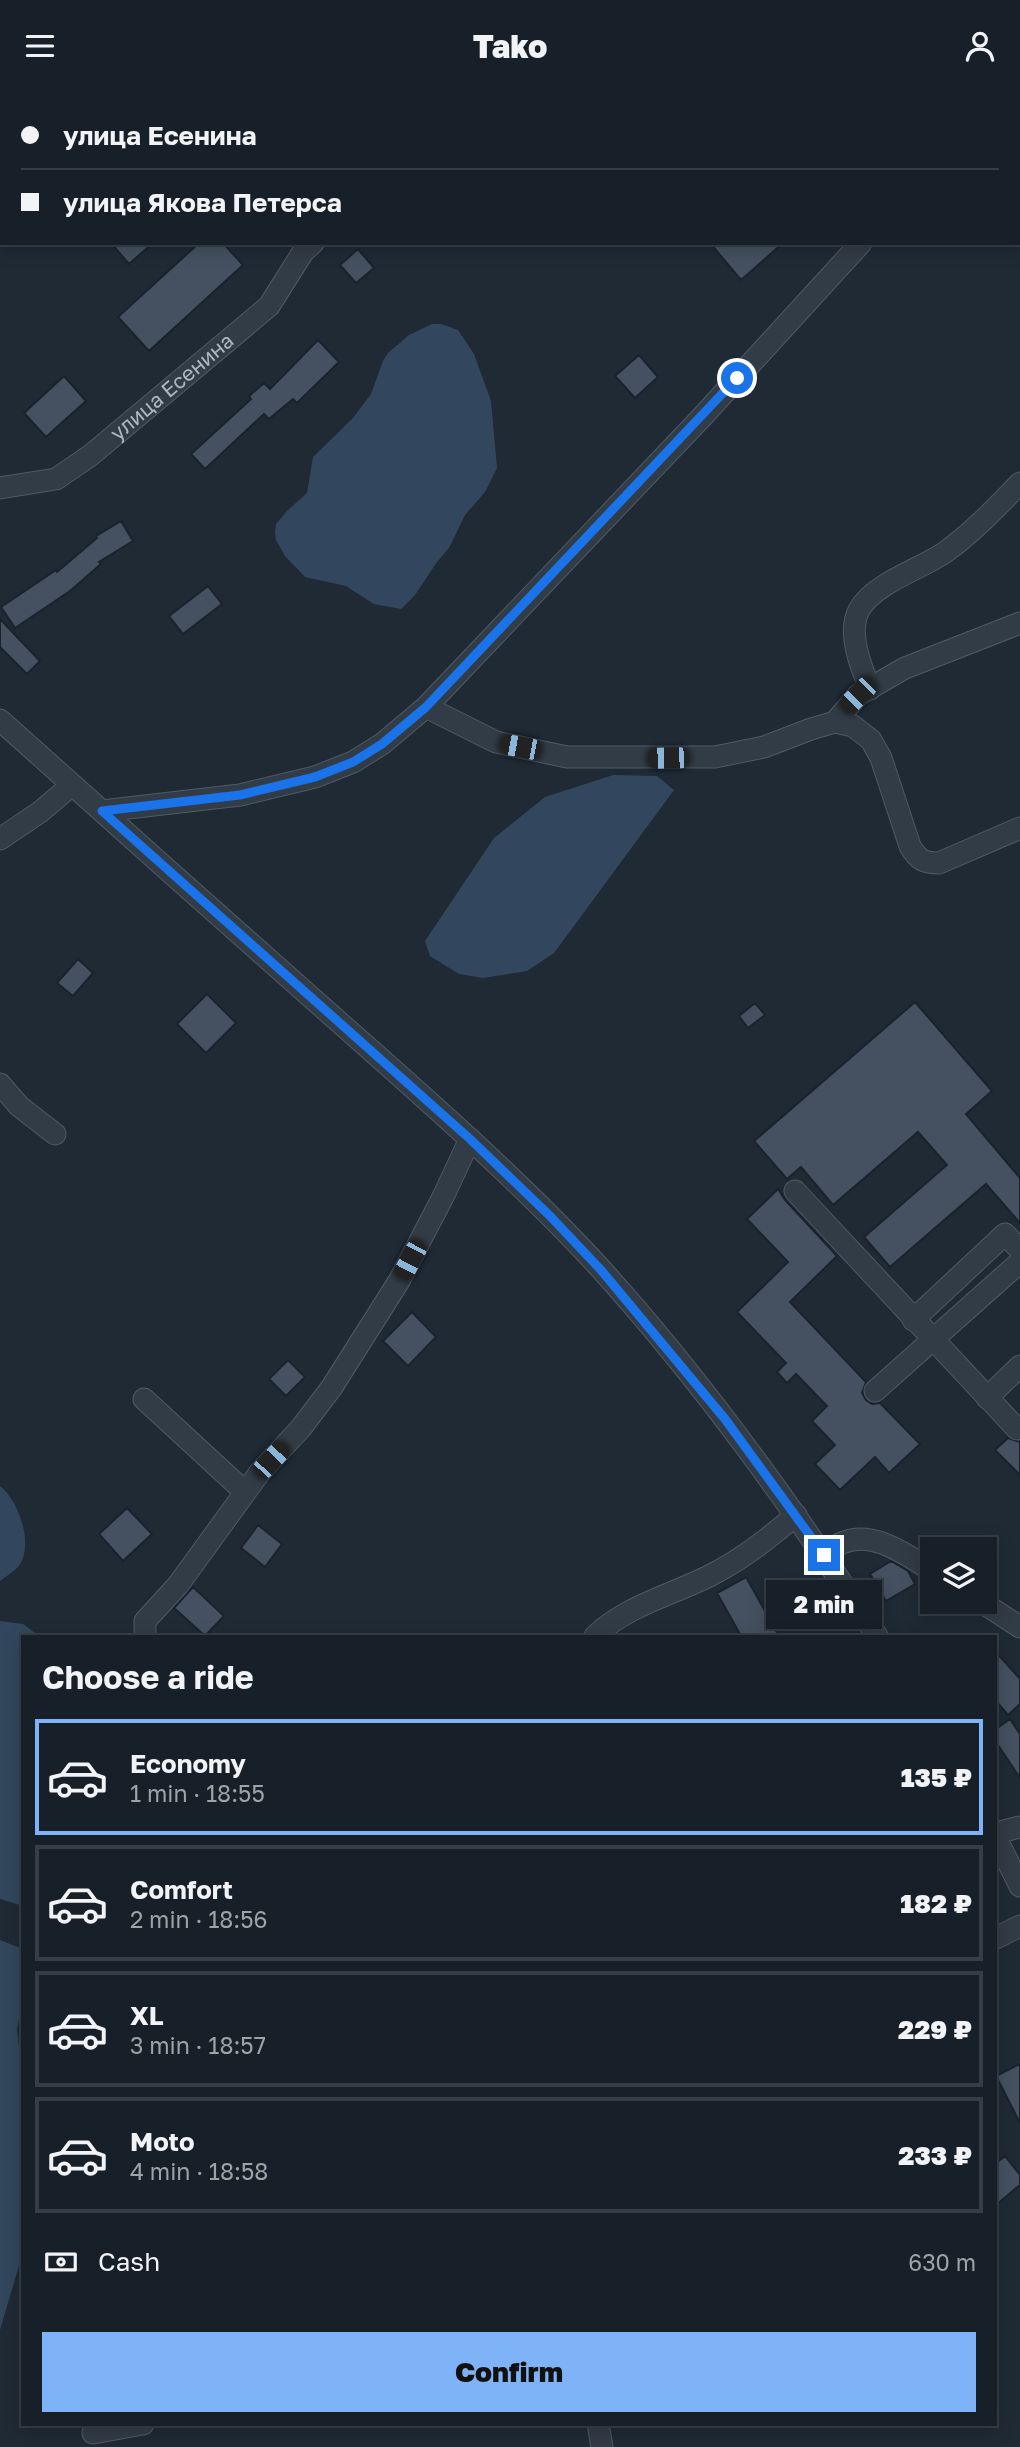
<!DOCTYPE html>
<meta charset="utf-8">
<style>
body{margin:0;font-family:"Golos Text",sans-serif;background:#242d34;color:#f1f3f6;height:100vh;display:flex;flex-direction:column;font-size:26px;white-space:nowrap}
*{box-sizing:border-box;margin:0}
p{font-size:23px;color:#9ea3a8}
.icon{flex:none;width:38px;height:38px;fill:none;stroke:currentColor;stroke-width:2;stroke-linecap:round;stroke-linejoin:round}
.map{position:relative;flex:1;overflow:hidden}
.details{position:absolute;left:21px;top:1544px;width:976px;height:791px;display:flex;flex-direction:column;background:#172028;border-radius:0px;box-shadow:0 4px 18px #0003,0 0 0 2px #363e45}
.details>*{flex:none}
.banner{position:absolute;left:0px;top:0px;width:1020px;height:154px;box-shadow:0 4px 18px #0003,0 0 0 2px #363e45;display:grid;align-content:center;height:154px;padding:0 21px;background:#172028}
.controls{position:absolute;left:920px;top:1446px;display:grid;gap:14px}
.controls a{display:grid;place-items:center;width:77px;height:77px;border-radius:0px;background:#172028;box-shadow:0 4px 18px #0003,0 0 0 2px #363e45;font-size:35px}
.end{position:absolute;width:32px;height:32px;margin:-16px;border:9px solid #1a73e8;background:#fff;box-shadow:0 0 0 4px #fff}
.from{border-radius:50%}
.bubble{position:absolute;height:49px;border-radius:0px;background:#172028;box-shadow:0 4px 18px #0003,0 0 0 2px #363e45;font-size:23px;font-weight:800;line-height:49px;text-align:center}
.car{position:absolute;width:21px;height:42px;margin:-21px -10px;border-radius:9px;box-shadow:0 0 5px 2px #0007;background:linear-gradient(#222 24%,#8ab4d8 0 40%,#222 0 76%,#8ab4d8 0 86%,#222 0)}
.banner b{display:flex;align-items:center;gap:24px;height:66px;font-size:26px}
.banner b+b{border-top:2px solid #363e45}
.banner i{width:18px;height:18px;background:#f1f3f6}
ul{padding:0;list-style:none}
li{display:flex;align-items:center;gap:21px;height:116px;margin:0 14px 10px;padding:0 7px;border:4px solid #363e45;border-radius:0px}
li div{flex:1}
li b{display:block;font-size:26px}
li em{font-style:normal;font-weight:800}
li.on{border-color:#7eb4f7}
li>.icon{width:63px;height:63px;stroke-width:1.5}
h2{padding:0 21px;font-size:32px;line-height:84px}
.pay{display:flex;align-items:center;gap:18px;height:77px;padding:0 21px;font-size:26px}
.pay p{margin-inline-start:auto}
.button{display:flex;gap:14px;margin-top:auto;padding:14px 21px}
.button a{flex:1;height:80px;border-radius:0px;background:#7eb4f7;color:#111;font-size:28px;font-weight:800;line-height:80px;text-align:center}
header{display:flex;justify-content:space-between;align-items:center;height:91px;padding:0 21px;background:#172028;font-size:32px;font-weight:800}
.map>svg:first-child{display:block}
.water{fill:#32475d}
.building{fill:#455160;stroke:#1a232d;stroke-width:2}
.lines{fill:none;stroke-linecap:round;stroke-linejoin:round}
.minor-casing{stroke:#505a64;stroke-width:23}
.minor{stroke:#323c46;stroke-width:21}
.route{stroke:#1a73e8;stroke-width:9}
.labels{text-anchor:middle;stroke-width:5;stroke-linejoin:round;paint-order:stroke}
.street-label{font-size:21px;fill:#acb7c3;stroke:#18212a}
</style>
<header><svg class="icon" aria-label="menu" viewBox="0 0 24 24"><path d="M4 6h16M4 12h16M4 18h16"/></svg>Tako<svg class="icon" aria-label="person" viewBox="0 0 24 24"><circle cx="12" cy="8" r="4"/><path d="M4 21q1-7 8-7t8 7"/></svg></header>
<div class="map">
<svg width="1020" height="2356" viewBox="0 0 1020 2356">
<rect width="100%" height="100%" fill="#1f2a35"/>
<path class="water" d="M432 233H441L458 239 474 263 491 310 497 377 485 401 465 424 449 457 437 471 415 504 401 518 374 513 346 495 305 486 285 465 276 449 275 441 276 433 287 420 307 402 313 366 353 327 371 303 383 270 388 262 409 244Z
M613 684 657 685 674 699 554 862 527 880 483 887 459 883 430 865 425 850 494 747 545 706Z
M0 1395C19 1410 35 1455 18 1476 13 1481 5 1486 0 1490Z
M0 1530 23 1533 39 1545H23V1815L0 1808Z
M0 1849 23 1858V1910L17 1938 23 1990V2161L0 2239Z"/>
<path class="building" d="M111 152H153L129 173Z
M199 152H223L243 174 149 260 118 226Z
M710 152H783L741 189Z
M358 158 374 177 356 192 340 174Z
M318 249 339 271 297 312 293 308 269 328 264 323 205 378 191 363 251 308 249 305 264 292 270 298Z
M639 264 658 286 635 307 615 285Z
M64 285 86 310 46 346 24 322Z
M121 430 133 450 99 471 101 473 70 500 15 537 1 516 56 479 57 481 97 447 96 445Z
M208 495 222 513 183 543 169 525Z
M0 528 40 570 27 583 0 556Z
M78 868 93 882 73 905 57 892Z
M207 903 236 932 206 962 177 933Z
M915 911 992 1000 966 1023 1020 1087V1132L986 1093 890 1176 864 1146 947 1074 918 1041 833 1114 801 1076 787 1088 754 1050Z
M755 912 765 924 748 937 739 925Z
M778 1098 785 1109 837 1165 790 1211 866 1291 862 1302 866 1309 872 1313 880 1312 920 1353 889 1382 875 1366 840 1399 815 1373 835 1354 812 1330 827 1315 796 1283 787 1292 777 1281 786 1272 737 1221 788 1171 747 1128Z
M412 1221 436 1246 408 1275 383 1250Z
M288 1269 305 1286 286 1305 269 1288Z
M1008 1347 1020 1351V1384L995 1359Z
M127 1417 152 1443 123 1470 99 1443Z
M258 1434 282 1453 265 1476 241 1457Z
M891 1470 908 1480 915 1493 886 1510 870 1483Z
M746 1486 779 1545H741L717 1502Z
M193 1496 224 1525 205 1545 174 1517Z
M996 1561 1020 1588V1613L1008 1624 996 1610Z
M1010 1628 1020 1643V1687L996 1651V1638Z
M1020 1973V2032L996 1985Z
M1005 2065 1020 2084V2094L996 2114V2072Z"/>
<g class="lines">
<defs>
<g id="minor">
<path d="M509 2 511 0"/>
<path d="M943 2 944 0"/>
<path id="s1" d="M0 397 56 388 91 364 269 215 303 161 313 152"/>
<path d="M870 598C861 576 847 542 859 519 873 493 920 478 944 462 972 442 996 417 1020 392"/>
<path d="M426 616 496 651 567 666H715L764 656 811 638 835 631 853 635 871 649 881 667 910 755C918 769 924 772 939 772L1020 737"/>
<path d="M0 629C112 730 226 831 339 931 429 1011 519 1089 600 1177 703 1291 793 1417 877 1545"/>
<path d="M835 631 858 604 905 577 1020 532"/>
<path d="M102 720 240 704 315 686 353 671 382 653 426 616 702 326 861 152"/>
<path d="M0 748 40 721 72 694"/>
<path d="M0 993 19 1015 55 1043"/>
<path d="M795 1100 1017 1338"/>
<path d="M913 1229 1005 1143 1020 1159"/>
<path d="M875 1300 1020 1171"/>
<path d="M987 1307 1020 1275"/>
<path d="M144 1308 245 1401"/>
<path d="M824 1464C830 1460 836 1454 842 1452 874 1438 907 1465 933 1480"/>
<path d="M980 1510 1020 1536"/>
<path d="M145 1545V1530L178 1494 260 1381 301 1337 332 1296 399 1190 443 1106 470 1048"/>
<path d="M595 1545C629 1513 673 1504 713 1483 744 1467 770 1446 796 1424"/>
<path d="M996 1742 1020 1736"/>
<path d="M996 1747 1020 1795"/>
<path d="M996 1847 1020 1835"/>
<path d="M598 2333 602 2356"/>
<path d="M93 2342 143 2333"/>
</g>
</defs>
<use href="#minor" class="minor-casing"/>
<use href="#minor" class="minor"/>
</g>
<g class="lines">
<path class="route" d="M737 287 426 616 382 653 353 671 315 686 240 704 102 720 470 1048 551 1126 601 1179 725 1328 824 1464"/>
</g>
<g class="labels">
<g class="street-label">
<text dy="7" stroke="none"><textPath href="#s1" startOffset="205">улица Есенина</textPath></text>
</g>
</g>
</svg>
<div class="controls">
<a><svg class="icon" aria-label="layers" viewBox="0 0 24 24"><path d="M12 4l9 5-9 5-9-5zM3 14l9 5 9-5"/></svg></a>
</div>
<i class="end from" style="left:737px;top:287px"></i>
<i class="end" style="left:824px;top:1464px"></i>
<div class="bubble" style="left:766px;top:1489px;width:116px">2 min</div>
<i class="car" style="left:858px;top:604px;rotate:225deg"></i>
<i class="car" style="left:520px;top:656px;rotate:281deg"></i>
<i class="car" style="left:668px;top:667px;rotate:269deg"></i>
<i class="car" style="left:410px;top:1169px;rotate:208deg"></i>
<i class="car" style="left:271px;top:1369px;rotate:43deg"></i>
<div class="banner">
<b><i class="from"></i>улица Есенина</b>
<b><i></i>улица Якова Петерса</b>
</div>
<section class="details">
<h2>Choose a ride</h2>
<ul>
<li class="on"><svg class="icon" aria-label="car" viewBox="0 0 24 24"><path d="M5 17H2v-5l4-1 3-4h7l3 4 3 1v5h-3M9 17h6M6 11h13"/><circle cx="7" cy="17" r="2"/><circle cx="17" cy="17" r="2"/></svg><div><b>Economy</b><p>1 min · 18:55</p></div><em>135 ₽</em></li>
<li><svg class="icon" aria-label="car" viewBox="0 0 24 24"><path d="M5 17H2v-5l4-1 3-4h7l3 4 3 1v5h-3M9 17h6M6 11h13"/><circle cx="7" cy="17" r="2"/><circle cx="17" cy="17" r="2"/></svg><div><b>Comfort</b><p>2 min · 18:56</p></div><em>182 ₽</em></li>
<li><svg class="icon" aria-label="car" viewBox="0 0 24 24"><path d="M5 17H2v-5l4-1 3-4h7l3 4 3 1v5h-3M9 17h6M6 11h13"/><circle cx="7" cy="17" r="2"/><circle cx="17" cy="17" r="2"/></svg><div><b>XL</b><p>3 min · 18:57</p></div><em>229 ₽</em></li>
<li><svg class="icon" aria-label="car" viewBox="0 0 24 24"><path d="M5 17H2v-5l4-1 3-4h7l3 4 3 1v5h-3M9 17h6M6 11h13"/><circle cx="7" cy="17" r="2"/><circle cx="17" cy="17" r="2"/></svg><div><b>Moto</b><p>4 min · 18:58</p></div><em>233 ₽</em></li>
</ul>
<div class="pay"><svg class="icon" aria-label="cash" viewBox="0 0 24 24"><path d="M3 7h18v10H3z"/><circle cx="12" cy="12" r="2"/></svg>Cash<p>630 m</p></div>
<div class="button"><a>Confirm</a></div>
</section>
</div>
